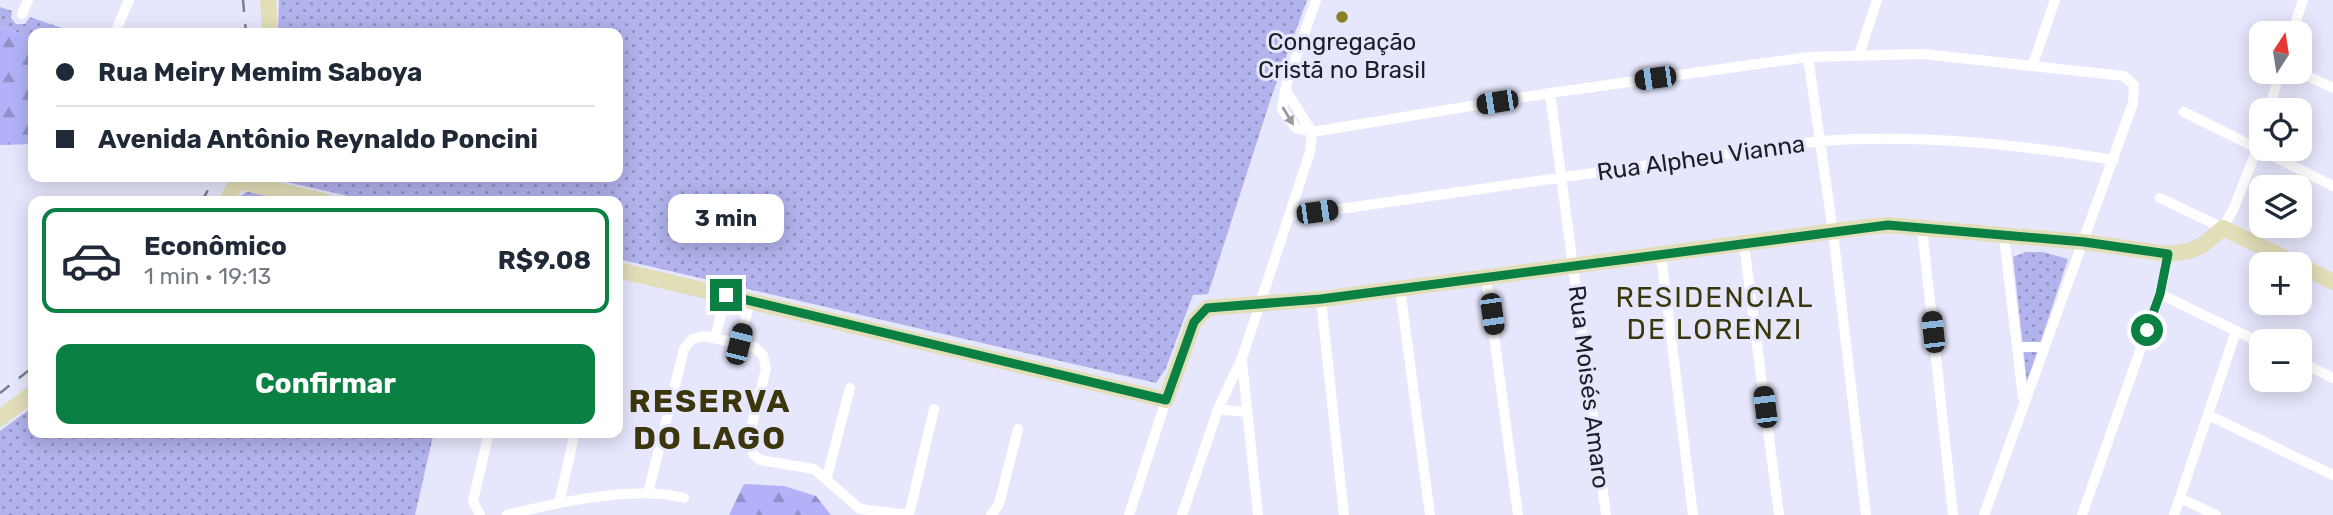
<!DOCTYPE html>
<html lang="pt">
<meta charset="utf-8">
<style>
body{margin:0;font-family:Rubik,sans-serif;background:#f2f2f3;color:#1f2937;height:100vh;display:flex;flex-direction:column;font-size:26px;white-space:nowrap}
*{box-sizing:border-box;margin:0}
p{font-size:23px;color:#747a83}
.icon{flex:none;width:38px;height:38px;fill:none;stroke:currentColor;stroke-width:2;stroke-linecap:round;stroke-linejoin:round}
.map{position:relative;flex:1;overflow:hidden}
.drawer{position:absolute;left:28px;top:196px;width:595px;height:242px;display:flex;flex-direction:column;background:#fff;border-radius:14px;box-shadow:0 4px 18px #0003}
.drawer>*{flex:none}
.banner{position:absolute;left:28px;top:28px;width:595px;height:154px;border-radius:14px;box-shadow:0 4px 18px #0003;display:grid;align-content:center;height:154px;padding:0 28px;background:#fff}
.needle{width:46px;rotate:12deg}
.fabs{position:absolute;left:2249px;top:21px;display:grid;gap:14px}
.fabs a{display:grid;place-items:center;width:63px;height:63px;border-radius:14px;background:#fff;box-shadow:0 4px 18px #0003;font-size:35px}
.end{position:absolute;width:32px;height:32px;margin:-16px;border:9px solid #0b8043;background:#fff;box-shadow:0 0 0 4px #fff}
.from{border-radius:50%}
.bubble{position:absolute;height:49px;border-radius:14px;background:#fff;box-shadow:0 4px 18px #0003;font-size:23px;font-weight:700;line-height:49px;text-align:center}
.car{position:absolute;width:21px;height:42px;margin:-21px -10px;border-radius:9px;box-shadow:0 0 5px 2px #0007;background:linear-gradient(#222 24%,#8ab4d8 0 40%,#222 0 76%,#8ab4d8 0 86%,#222 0)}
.banner b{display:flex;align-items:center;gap:24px;height:66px;font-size:26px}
.banner b+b{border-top:2px solid #e0e1e3}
.banner i{width:18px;height:18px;background:#1f2937}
ul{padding:12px 0 0;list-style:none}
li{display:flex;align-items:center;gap:21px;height:105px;margin:0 14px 10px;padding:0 14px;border:4px solid #e0e1e3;border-radius:14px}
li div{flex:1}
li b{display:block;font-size:26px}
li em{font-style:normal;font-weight:700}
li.current{border-color:#0b8043}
li>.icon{width:63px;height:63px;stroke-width:1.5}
.action{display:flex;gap:14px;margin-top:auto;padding:14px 28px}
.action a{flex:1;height:80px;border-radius:14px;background:#0b8043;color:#fff;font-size:28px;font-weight:700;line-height:80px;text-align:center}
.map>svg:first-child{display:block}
.grass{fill:url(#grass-dots)}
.forest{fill:url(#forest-firs)}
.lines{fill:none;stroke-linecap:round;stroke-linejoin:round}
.street{stroke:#fff;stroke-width:10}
.secondary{stroke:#e2deb8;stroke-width:16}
.rail{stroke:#7c7d8b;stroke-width:2.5;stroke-dasharray:12 12;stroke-linecap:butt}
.oneway{fill:#9a9a9d}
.route{stroke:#0b8043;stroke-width:9}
.poi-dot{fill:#8a7f26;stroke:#e6e7fc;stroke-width:2.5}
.labels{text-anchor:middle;stroke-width:6;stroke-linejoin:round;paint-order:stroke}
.poi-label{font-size:24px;fill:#1e1e26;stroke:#e6e7fc}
.street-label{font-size:24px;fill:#1e1e26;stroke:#e6e7fc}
.quarter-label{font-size:28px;letter-spacing:2px;fill:#3b360b;stroke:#e6e7fc}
.district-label{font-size:32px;font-weight:bold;letter-spacing:2px;fill:#3b360b;stroke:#e6e7fc}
</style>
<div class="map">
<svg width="2333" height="515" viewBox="0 0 2333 515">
<defs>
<pattern id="grass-dots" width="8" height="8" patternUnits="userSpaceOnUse" patternTransform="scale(1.75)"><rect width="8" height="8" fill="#b2b2ed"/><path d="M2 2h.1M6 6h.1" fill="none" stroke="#9090c0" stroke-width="1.8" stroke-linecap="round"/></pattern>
<pattern id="forest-firs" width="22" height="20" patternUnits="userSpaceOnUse" patternTransform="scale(1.75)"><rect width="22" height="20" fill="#b3b2f9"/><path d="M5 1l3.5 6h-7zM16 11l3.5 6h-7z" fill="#9190c9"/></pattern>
</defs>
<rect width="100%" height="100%" fill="#e6e7fc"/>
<path class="grass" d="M279 0H1307L1271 98 1208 294 1193 295 1166 368 1156 383 618 259V201H370L269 178 618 177V33H278Z
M0 7 12 11 11 18 16 24H25L30 17 76 33H33V38L0 26Z
M246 192H250L291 201H234Z
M2026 252H2043L2068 259 2027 383 2013 257Z
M33 407V432H434L415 515H0V431Z"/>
<path class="forest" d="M0 26 33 38V144L0 145Z
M744 484 784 486 816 496 831 515H729Z"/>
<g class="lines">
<path class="street" d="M22 14 28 0
M115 33 129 0
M2292 33 2303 0
M1859 55 1877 0
M1808 57 1833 232 1866 515
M2033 64 2055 0
M2299 72 2333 88
M1285 89 1316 0
M1550 93 1606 515
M2269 110 2280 72
M2184 112 2333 186
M1312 132 1285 89 1282 109 1296 128 1312 132 1550 93 1808 57 1923 54 2124 76 2134 85 2133 103 1984 515
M2160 198 2223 228 2234 208 2261 138
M1290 216 1819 141C1917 134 2016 144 2114 160
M1922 228 1953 515
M2004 237 2023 398
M1744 244 1779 515
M1661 255 1693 515
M1486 276 1518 515
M1400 288 1430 515
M2160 294 2261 343
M1321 299 1344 515
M715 338 726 295
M739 344 750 301
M2019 347H2045
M1242 361 1258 515
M2300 362 2333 378
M1218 409 1245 412
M2208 415 2333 475
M827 477 850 388
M648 493 684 349 692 339 704 336 754 347 763 355 766 369 749 436 753 454 760 460 814 469 860 509 908 515
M2180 498 2216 515
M559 503 575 432
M480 515 473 501 489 432
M507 515C554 503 637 485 684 498
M909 515 934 409
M991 515 999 504 1018 429
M1129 515 1166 400
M1182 515 1218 409 1242 358 1310 152 1312 132
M2082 515 2160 294 2168 254
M2174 515 2236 331"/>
<path class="secondary" d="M268 0 270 33
M237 181 324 201
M227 201 239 177
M2300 265 2333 282
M618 270 1166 400 1194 322 1207 308 1321 299 1866 227 1888 225 2084 242 2168 254 2190 251 2204 244 2223 228 2297 264
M0 418 33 393"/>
<path class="rail" d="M243 0 246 33
M202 201 215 177
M0 393 33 367"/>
</g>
<defs><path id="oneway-solid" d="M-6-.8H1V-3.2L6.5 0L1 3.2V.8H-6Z" transform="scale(1.75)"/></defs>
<use class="oneway" href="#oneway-solid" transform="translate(1288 116) rotate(59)"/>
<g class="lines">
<path class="route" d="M726 295 1166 400 1194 322 1207 308 1321 299 1888 225 2084 242 2168 254 2160 294 2147 330"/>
</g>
<circle class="poi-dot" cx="1342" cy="17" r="7"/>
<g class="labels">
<g class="poi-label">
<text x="1342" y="50">Congregação<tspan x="1342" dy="28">Cristã no Brasil</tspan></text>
</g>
<g class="street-label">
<text transform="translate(1701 158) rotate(-8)" y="8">Rua Alpheu Vianna</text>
<text transform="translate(1589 387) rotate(83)" y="8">Rua Moisés Amaro</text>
</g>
<g class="quarter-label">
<text x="1715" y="307">RESIDENCIAL<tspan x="1715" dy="32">DE LORENZI</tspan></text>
</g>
<g class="district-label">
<text x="710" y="412">RESERVA<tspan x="710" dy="37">DO LAGO</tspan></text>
</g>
</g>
</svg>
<div class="fabs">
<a><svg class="needle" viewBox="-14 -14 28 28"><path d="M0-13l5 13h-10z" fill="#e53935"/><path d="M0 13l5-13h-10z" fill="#747a83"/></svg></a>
<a><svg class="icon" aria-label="locate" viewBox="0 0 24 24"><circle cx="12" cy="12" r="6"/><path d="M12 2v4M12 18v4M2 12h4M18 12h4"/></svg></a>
<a><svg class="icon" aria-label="layers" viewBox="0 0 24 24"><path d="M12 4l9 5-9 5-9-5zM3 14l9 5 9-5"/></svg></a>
<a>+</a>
<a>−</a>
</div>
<i class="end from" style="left:2147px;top:330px"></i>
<i class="end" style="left:726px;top:295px"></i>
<div class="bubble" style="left:668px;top:194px;width:116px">3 min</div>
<i class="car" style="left:1655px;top:78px;rotate:262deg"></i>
<i class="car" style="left:1497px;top:102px;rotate:261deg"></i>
<i class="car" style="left:1317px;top:212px;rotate:82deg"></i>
<i class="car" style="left:1492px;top:314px;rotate:172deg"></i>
<i class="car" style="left:1933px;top:332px;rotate:354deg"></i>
<i class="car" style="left:739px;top:344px;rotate:14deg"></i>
<i class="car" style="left:1765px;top:407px;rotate:353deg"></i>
<div class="banner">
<b><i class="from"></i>Rua Meiry Memim Saboya</b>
<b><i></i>Avenida Antônio Reynaldo Poncini</b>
</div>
<section class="drawer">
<ul>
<li class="current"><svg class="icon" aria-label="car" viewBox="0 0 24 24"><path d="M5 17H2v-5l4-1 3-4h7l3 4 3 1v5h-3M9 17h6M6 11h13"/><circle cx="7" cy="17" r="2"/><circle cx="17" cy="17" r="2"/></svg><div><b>Econômico</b><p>1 min · 19:13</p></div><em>R$9.08</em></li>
</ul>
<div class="action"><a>Confirmar</a></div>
</section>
</div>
